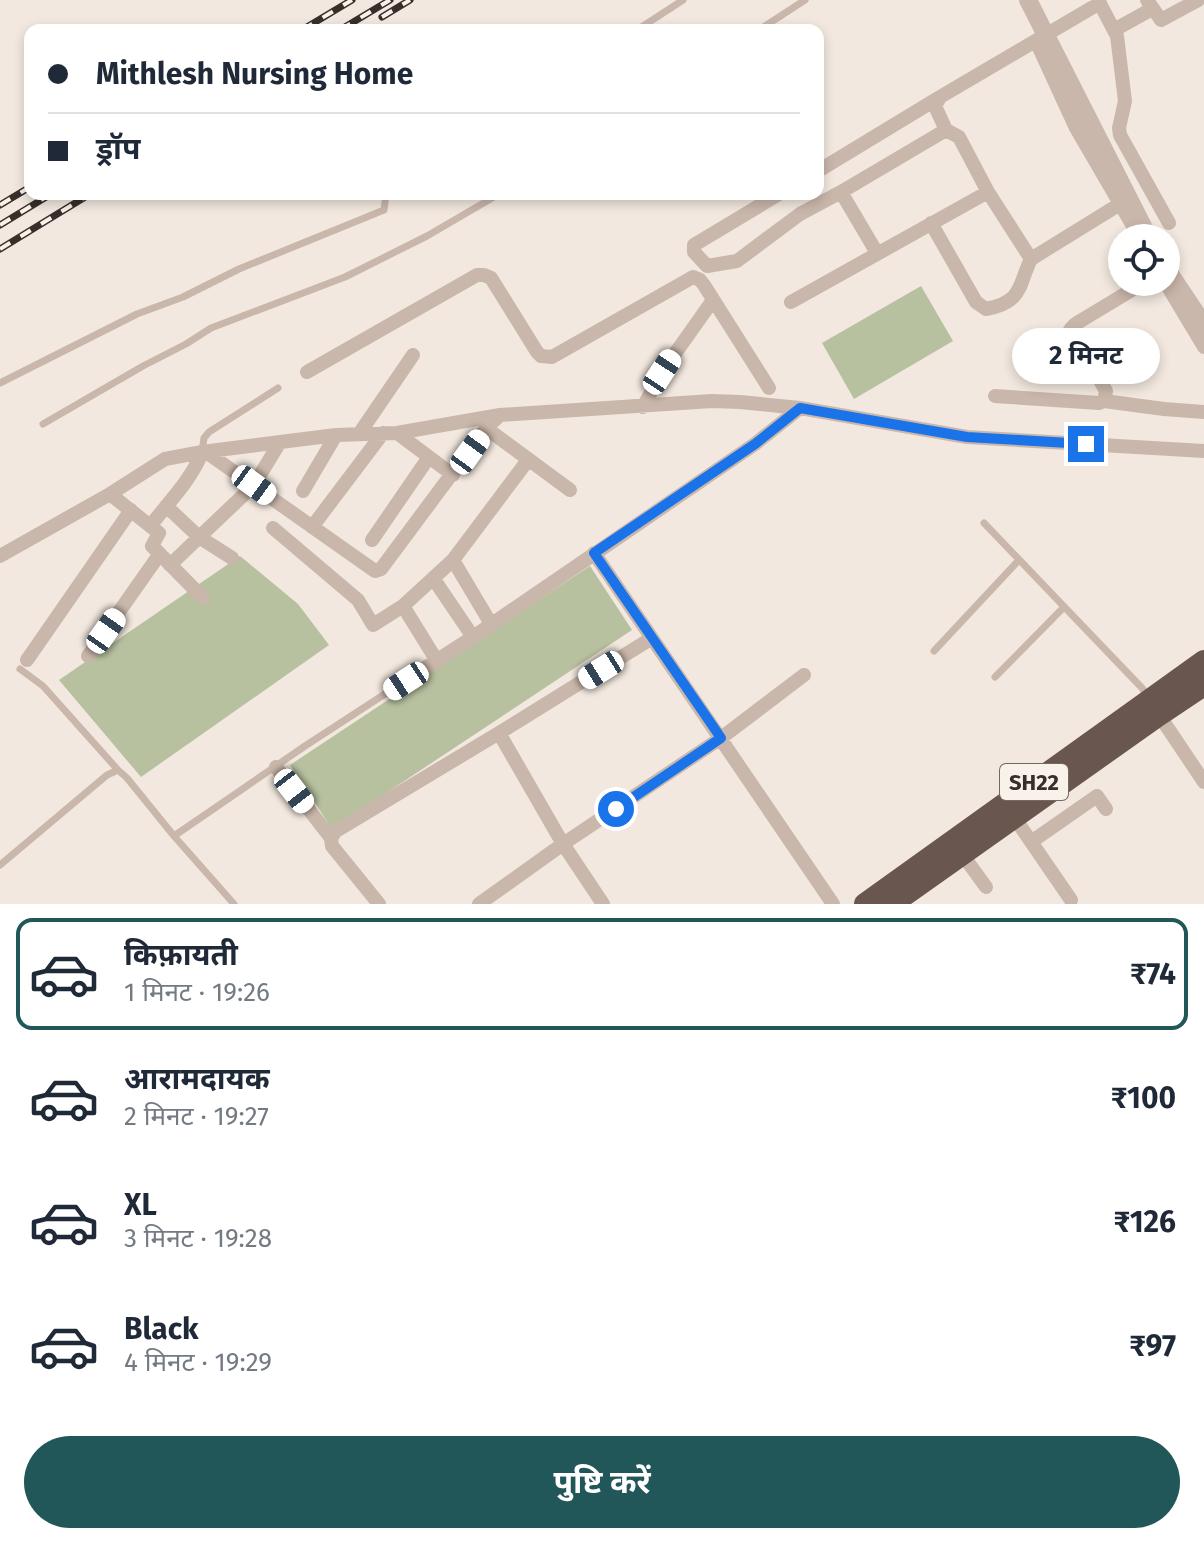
<!DOCTYPE html>
<html lang="hi">
<meta charset="utf-8">
<style>
body{margin:0;font-family:"Fira Sans","Noto Sans Devanagari",sans-serif;background:#f2f2f3;color:#1f2937;height:100vh;display:flex;flex-direction:column;font-size:30px;white-space:nowrap}
*{box-sizing:border-box;margin:0}
p{font-size:26px;color:#747a83}
.icon{flex:none;width:44px;height:44px;fill:none;stroke:currentColor;stroke-width:2;stroke-linecap:round;stroke-linejoin:round}
.map{position:relative;height:904px;overflow:hidden}
.sheet{display:flex;flex-direction:column;background:#fff;flex:1}
.sheet>*{flex:none}
.top-card{position:absolute;left:24px;top:24px;width:800px;height:176px;border-radius:16px;box-shadow:0 4px 12px #0003;display:grid;align-content:center;height:176px;padding:0 24px;background:#fff}
.buttons{position:absolute;left:1108px;top:224px;display:grid;gap:16px}
.buttons a{display:grid;place-items:center;width:72px;height:72px;border-radius:50%;background:#fff;box-shadow:0 4px 12px #0003;font-size:40px}
.end{position:absolute;width:36px;height:36px;margin:-18px;border:10px solid #1a73e8;background:#fff;box-shadow:0 0 0 4px #fff}
.from{border-radius:50%}
.bubble{position:absolute;height:56px;border-radius:28px;background:#fff;box-shadow:0 4px 12px #0003;font-size:26px;font-weight:700;line-height:56px;text-align:center}
.car{position:absolute;width:24px;height:48px;margin:-24px -12px;border-radius:10px;box-shadow:0 0 6px 2px #0007;background:linear-gradient(#fff 24%,#345 0 40%,#fff 0 76%,#345 0 86%,#fff 0)}
.top-card b{display:flex;align-items:center;gap:28px;height:76px;font-size:30px}
.top-card b+b{border-top:2px solid #e0e1e3}
.top-card i{width:20px;height:20px;background:#1f2937}
ul{padding:14px 0 0;list-style:none}
li{display:flex;align-items:center;gap:24px;height:112px;margin:0 16px 12px;padding:0 8px;border:4px solid transparent;border-radius:16px}
li div{flex:1}
li b{display:block;font-size:30px}
li em{font-style:normal;font-weight:700}
li.on{border-color:#215758}
li>.icon{width:72px;height:72px;stroke-width:1.5}
.primary-button{display:flex;gap:16px;margin-top:auto;padding:16px 24px}
.primary-button a{flex:1;height:92px;border-radius:48px;background:#215758;color:#fff;font-size:32px;font-weight:700;line-height:92px;text-align:center}
.map>svg:first-child{display:block}
.green{fill:#b7c09f}
.lines{fill:none;stroke-linecap:round;stroke-linejoin:round}
.service{stroke:#cab7ab;stroke-width:7}
.minor{stroke:#cab7ab;stroke-width:14}
.tertiary{stroke:#cab7ab;stroke-width:18}
.trunk{stroke:#68564f;stroke-width:22}
.rail-casing{stroke:#382e2a;stroke-width:7}
.rail{stroke:#f9f2eb;stroke-width:4;stroke-dasharray:12;stroke-linecap:butt}
.route{stroke:#1a73e8;stroke-width:10}
.labels{text-anchor:middle;stroke-width:8;stroke-linejoin:round;paint-order:stroke}
.shield{fill:#f9f2eb;stroke:#726964;stroke-width:2}
.shield-label{font-size:22px;font-weight:bold;fill:#382e2a}
</style>
<div class="map">
<svg width="1204" height="904" viewBox="0 0 1204 904">
<rect width="100%" height="100%" fill="#f2e8df"/>
<path class="green" d="M921 286 953 341 854 399 822 343Z
M240 556 298 604 329 645 141 777 59 680Z
M590 566 632 630 332 829 290 765Z"/>
<g class="lines">
<path class="service" d="M637 30 683 0
M759 30 805 0
M0 383 137 314 183 297 239 269 384 210 386 194
M43 424 143 366 186 344 211 328 345 277 427 236 499 194
M202 452 204 438 209 432 278 388
M984 523 1142 688 1148 697
M934 651 1019 560
M20 669 43 686 118 770
M995 677 1064 607
M174 836 305 746 391 690
M0 865 107 775 118 770 127 778 174 836 234 904"/>
<path class="minor" d="M1098 0 1117 36 1125 101 1119 128 1120 135 1169 223
M1147 0 1161 20 1198 0
M1114 30 1152 9
M1036 41 1076 128 1140 238
M818 171 940 97
M988 192 959 137 946 130 935 106 940 97 1100 3
M779 194 694 245V252L707 266 737 261 800 214 841 192
M931 223 976 302 986 309C1023 302 1018 286 1031 259
M877 253 841 192 946 130
M1165 282 1204 347
M791 302 988 192 1031 259 1120 204
M307 372 477 275H484L491 278 537 352 541 356 552 357 693 277 700 280 704 285 769 388
M995 396 1099 403 1104 401 1106 391 1092 366 1067 340C1068 332 1070 328 1077 323L1145 282
M1104 401 1164 409 1204 412
M643 407 662 372 713 300
M486 428 570 490
M397 433 453 475
M359 434 413 355
M206 452 375 571 381 569 486 428 500 415
M303 491 336 435
M110 494 159 533 152 546 203 598
M166 506 199 537 232 558
M151 525C168 503 192 479 202 452
M312 527 383 433
M273 528 358 600 373 625 403 606 453 560 528 460
M372 540 429 457
M594 553 833 904
M0 556 110 494 165 459 202 452 336 435 397 433 500 415 712 401 740 402 800 408 967 437 1204 451
M453 560 491 624
M170 565 254 485 280 442
M433 578 473 637
M403 606 437 661
M88 656 159 555
M27 660 131 510
M391 690 467 641 755 444 800 408
M1159 715 1204 782
M499 733 563 844 603 904
M276 767 331 838
M1014 817 1071 900
M1031 842 1097 796 1106 809
M962 854 986 887
M379 904 332 846 331 838 336 831 499 733 652 638
M479 904 563 844 721 738 804 675"/>
<path class="tertiary" d="M1028 0 1149 238
M1166 268 1204 325"/>
<path class="trunk" d="M865 904 1204 661
M892 904 1159 715 1204 685"/>
<defs>
<path id="rail" d="M382 17 410 0
M302 30 352 0
M340 30 390 0
M0 205 30 187
M0 225 51 194
M0 249 90 194"/>
</defs>
<use href="#rail" class="rail-casing"/>
<use href="#rail" class="rail"/>
</g>
<g class="lines">
<path class="route" d="M616 809 721 738 594 553 755 444 800 408 967 437 1086 444"/>
</g>
<g class="labels">
<rect class="shield" x="1000" y="764" width="68" height="36" rx="6"/>
<g class="shield-label">
<text x="1034" y="790">SH22</text>
</g>
</g>
</svg>
<div class="buttons">
<a><svg class="icon" aria-label="locate" viewBox="0 0 24 24"><circle cx="12" cy="12" r="6"/><path d="M12 2v4M12 18v4M2 12h4M18 12h4"/></svg></a>
</div>
<i class="end from" style="left:616px;top:809px"></i>
<i class="end" style="left:1086px;top:444px"></i>
<div class="bubble" style="left:1012px;top:328px;width:148px">2 मिनट</div>
<i class="car" style="left:662px;top:372px;rotate:33deg"></i>
<i class="car" style="left:470px;top:452px;rotate:36deg"></i>
<i class="car" style="left:254px;top:485px;rotate:126deg"></i>
<i class="car" style="left:106px;top:631px;rotate:35deg"></i>
<i class="car" style="left:601px;top:670px;rotate:238deg"></i>
<i class="car" style="left:406px;top:681px;rotate:237deg"></i>
<i class="car" style="left:294px;top:791px;rotate:142deg"></i>
<div class="top-card">
<b><i class="from"></i>Mithlesh Nursing Home</b>
<b><i></i>ड्रॉप</b>
</div>
</div>
<section class="sheet">
<ul>
<li class="on"><svg class="icon" aria-label="car" viewBox="0 0 24 24"><path d="M5 17H2v-5l4-1 3-4h7l3 4 3 1v5h-3M9 17h6M6 11h13"/><circle cx="7" cy="17" r="2"/><circle cx="17" cy="17" r="2"/></svg><div><b>किफ़ायती</b><p>1 मिनट · 19:26</p></div><em>₹74</em></li>
<li><svg class="icon" aria-label="car" viewBox="0 0 24 24"><path d="M5 17H2v-5l4-1 3-4h7l3 4 3 1v5h-3M9 17h6M6 11h13"/><circle cx="7" cy="17" r="2"/><circle cx="17" cy="17" r="2"/></svg><div><b>आरामदायक</b><p>2 मिनट · 19:27</p></div><em>₹100</em></li>
<li><svg class="icon" aria-label="car" viewBox="0 0 24 24"><path d="M5 17H2v-5l4-1 3-4h7l3 4 3 1v5h-3M9 17h6M6 11h13"/><circle cx="7" cy="17" r="2"/><circle cx="17" cy="17" r="2"/></svg><div><b>XL</b><p>3 मिनट · 19:28</p></div><em>₹126</em></li>
<li><svg class="icon" aria-label="car" viewBox="0 0 24 24"><path d="M5 17H2v-5l4-1 3-4h7l3 4 3 1v5h-3M9 17h6M6 11h13"/><circle cx="7" cy="17" r="2"/><circle cx="17" cy="17" r="2"/></svg><div><b>Black</b><p>4 मिनट · 19:29</p></div><em>₹97</em></li>
</ul>
<div class="primary-button"><a>पुष्टि करें</a></div>
</section>
